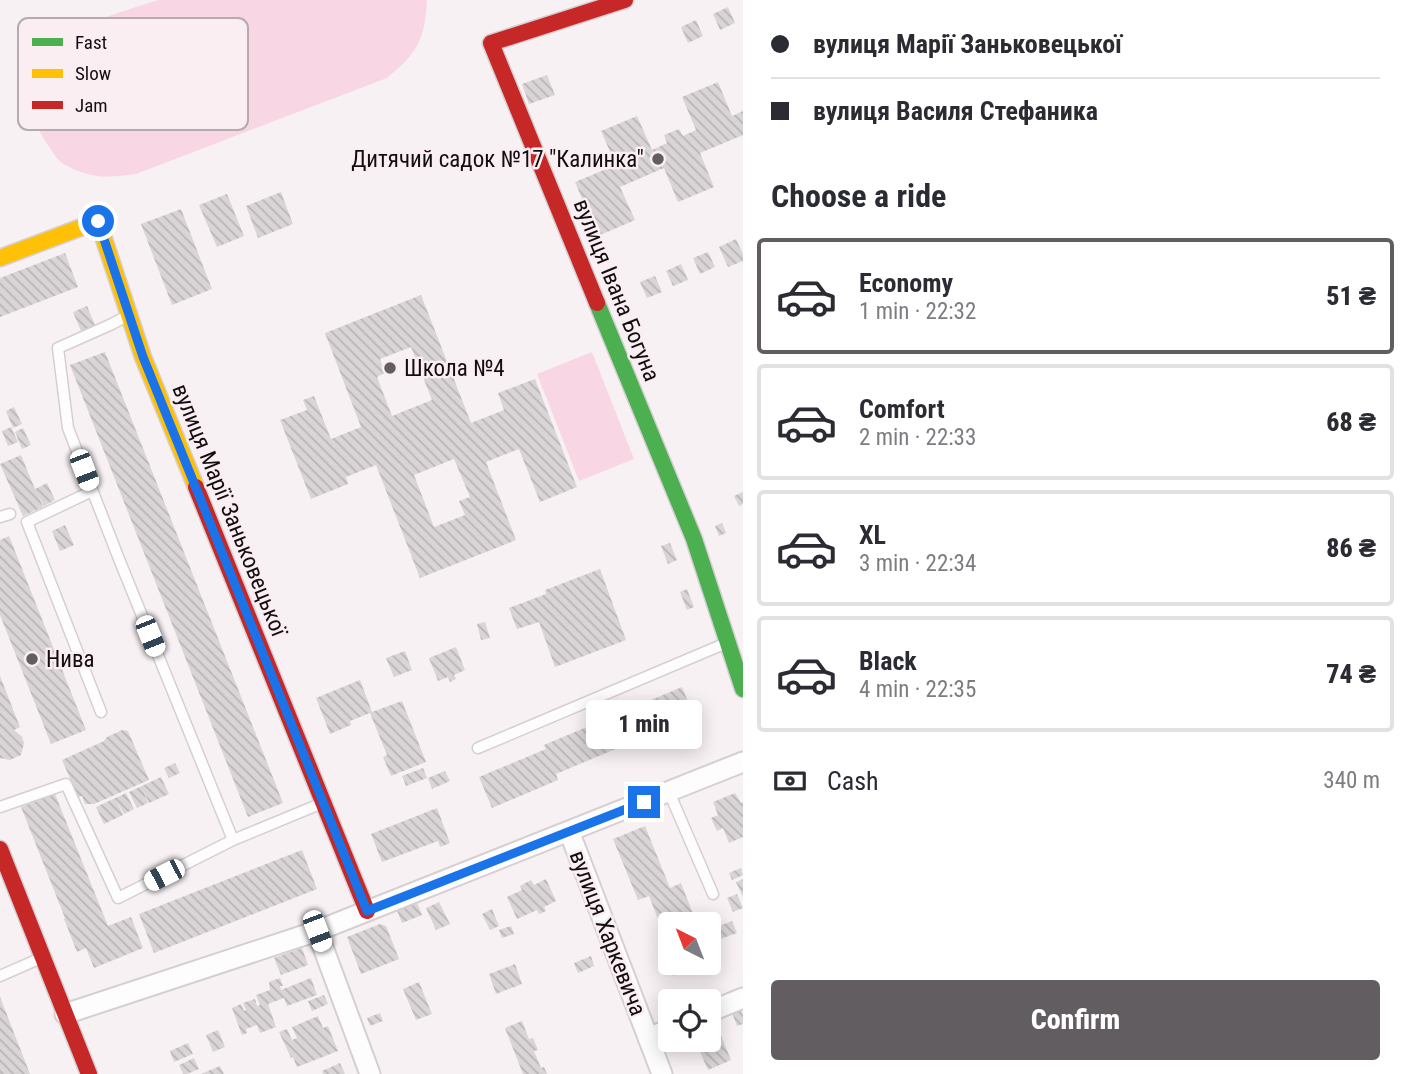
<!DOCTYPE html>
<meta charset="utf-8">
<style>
body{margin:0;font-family:"Roboto Condensed",sans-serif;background:#f7f7f7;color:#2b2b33;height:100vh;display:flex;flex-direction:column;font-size:26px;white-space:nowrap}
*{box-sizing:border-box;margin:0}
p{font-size:23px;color:#7c7c81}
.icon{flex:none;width:38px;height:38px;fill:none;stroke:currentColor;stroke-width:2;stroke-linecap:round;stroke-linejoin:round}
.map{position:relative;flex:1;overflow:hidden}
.panel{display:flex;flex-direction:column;background:#fff;width:665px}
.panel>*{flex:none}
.guide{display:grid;align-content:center;height:154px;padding:0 28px;background:#fff}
.needle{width:46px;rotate:318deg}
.buttons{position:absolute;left:658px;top:912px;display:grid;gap:14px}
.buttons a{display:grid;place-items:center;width:63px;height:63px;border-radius:7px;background:#fff;box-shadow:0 4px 18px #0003;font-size:35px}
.end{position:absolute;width:32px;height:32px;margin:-16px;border:9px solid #1a73e8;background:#fff;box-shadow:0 0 0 4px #fff}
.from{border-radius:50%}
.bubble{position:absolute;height:49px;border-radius:7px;background:#fff;box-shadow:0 4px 18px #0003;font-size:23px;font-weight:800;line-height:49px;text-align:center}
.car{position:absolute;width:21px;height:42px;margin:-21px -10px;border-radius:9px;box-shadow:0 0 5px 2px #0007;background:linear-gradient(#fff 24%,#345 0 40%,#fff 0 76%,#345 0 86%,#fff 0)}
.guide b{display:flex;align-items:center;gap:24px;height:66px;font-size:26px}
.guide b+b{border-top:2px solid #e1e1e2}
.guide i{width:18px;height:18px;background:#2b2b33}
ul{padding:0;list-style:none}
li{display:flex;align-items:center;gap:21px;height:116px;margin:0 14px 10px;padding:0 14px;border:4px solid #e1e1e2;border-radius:7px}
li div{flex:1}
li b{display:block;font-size:26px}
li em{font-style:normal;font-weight:800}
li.on{border-color:#625d60}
li>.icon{width:63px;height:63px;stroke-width:1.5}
h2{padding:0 28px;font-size:32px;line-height:84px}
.pay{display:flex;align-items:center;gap:18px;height:77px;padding:0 28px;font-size:26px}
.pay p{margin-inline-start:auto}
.button{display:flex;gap:14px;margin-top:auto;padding:14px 28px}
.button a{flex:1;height:80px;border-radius:7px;background:#625d60;color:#fff;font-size:28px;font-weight:800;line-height:80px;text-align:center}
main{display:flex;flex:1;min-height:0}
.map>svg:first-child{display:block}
.park{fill:#f8d6e3}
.building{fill:url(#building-back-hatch);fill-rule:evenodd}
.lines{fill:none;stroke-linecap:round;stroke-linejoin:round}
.lane-casing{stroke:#d5cfd2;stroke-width:13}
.street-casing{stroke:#d5cfd2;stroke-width:23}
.fast-casing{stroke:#d5cfd2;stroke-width:19}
.slow-casing{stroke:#d5cfd2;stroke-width:19}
.jam-casing{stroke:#d5cfd2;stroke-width:19}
.lane{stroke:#fefdfd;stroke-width:10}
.street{stroke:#fefdfd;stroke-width:19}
.fast{stroke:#4caf50;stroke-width:16}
.slow{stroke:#ffc107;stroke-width:16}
.jam{stroke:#c62828;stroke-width:16}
.route{stroke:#1a73e8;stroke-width:9}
.poi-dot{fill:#625d60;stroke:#fbeef3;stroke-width:2.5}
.labels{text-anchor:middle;stroke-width:5;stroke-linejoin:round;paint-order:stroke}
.poi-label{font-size:23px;fill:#120e10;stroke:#fbeef3;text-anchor:start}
.street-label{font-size:23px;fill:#120e10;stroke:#fbeef3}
.key{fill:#fbeef3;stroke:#b5abaf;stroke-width:2}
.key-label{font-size:19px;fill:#120e10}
</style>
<main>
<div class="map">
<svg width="743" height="1074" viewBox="0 0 743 1074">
<defs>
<pattern id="building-back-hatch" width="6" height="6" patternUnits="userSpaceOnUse" patternTransform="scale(1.75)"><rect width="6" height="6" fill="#d9d4d6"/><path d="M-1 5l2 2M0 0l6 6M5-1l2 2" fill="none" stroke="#b9b5b7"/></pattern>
</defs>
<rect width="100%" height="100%" fill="#f8f1f4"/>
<path class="park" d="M158 0H427C425 39 417 54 387 78L136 174C109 178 89 179 64 164 58 161 54 154 50 148 44 140 36 126 34 115 31 89 41 60 61 42 85 20 127 11 158 0Z
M592 352 634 459 579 481 537 374Z"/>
<path class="building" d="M728 7 735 23 720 30 713 14Z
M696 20 703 36 688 43 681 27Z
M547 75 555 95 529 104 522 84Z
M718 82 732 116 743 111V135L700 153 714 187 678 202 664 168 620 187 635 220 598 236 575 182 616 165 601 131 637 116 652 150 667 143 664 135 679 129 683 136 696 130 682 97Z
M281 192 293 224 258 238 246 206Z
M227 194 244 236 217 247 199 205Z
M181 209 212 289 172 305 141 224Z
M736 239 743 254V261L728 267 719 247Z
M708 252 715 267 700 274 693 258Z
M65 253 78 287 0 317V278Z
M681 264 688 280 673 286 666 271Z
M655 276 662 292 647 298 640 282Z
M421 295 471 423 504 410 498 393 535 379 577 487 540 502 519 449 486 462 516 540 420 578 376 465 346 477 348 484 311 499 280 420 307 410 303 400 314 396 331 439 361 427 325 333ZM411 347 432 400 392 416 377 377 385 373 380 359ZM454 459 470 497 459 501 465 515 434 527 414 475Z
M87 306 95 325 81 331 73 312Z
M105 352 283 803 248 817 70 365Z
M14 407 22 424 13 428 6 411Z
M11 427 18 442 8 446 2 431Z
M23 428 31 445 22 449 15 432Z
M21 455 35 489 47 483 55 500 44 506 39 497 43 507 23 516 0 464Z
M743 492V504L739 506 734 496Z
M722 523 726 533 719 536 715 526Z
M65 525 74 545 60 551 52 531Z
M9 536 86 730 51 744 0 615V540Z
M670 543 677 560 668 564 661 546Z
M600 569 626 640 555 667 539 622 517 629 509 608 546 594 545 590Z
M687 589 694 607 687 610 680 592Z
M485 622 490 638 481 640 477 624Z
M456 647 465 670 454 675 456 679 450 682 448 677 438 681 429 658Z
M405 651 412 670 394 677 386 658Z
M0 676 20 727 14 730 22 737 24 743 21 755 10 760 0 758Z
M360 680 372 712 402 701 426 762 391 776 383 757 387 755 370 713 350 721 351 725 330 734 316 698Z
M682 687 694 716 556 774 558 780 492 808 479 777 546 749 544 745Z
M122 730 128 731 149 780 94 804H85L82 796 78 797 62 760 104 741 107 737Z
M175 763 180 773 169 778 164 768Z
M423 768 427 778 406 786 402 776Z
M445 771 450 781 432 789 428 778Z
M161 777 169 794 149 803 143 790 148 803 137 808 129 792Z
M126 793 134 809 124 814 117 801 123 815 104 824 96 807Z
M735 793 741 803 743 802V837L729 843 723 828 717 831 711 818 718 815 713 802Z
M55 794 108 926 131 917 143 948 94 968 86 948 77 952 64 919 65 918 21 807Z
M437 808 450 843 440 847 438 841 382 862 371 834Z
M645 826 670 888 681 883 697 924H670V934L665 937 649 896 638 900 613 839Z
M302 850 317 889 154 953 139 914Z
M741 868 743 875 732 880 729 873Z
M546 879 556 901 544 907 546 911 539 914 537 910 517 919 507 897 522 890 520 886 531 880 534 885Z
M743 879V897L736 882Z
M737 894 743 908 733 912 727 898Z
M416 900 422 915 402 923 396 908Z
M439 902 450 924 436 930 426 908Z
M492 909 499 926 490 930 482 914Z
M732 921 737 933 709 943V930Z
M380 924 386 926 399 959 361 974 347 937Z
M511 926 514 934 502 938 499 930Z
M670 944V962H701L702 965 673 976 662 947Z
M302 948 308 965 281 975 274 958Z
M591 956 594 966 578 973 574 963Z
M515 964 522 984 496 994 489 974Z
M280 978 283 986H280L281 990 311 978 317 995 287 1006 284 998 268 1004 276 1027 260 1033 257 1025 246 1029 247 1033 242 1035 232 1008 241 1004 244 1011 246 1010 243 1003 255 999 257 1006 260 1005 256 995 270 990 269 982Z
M419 982 432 1014 416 1020 403 989Z
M324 995 328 1004 312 1011 308 1001Z
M0 997 30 1074H0Z
M741 1009 743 1015V1024L737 1026 732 1013Z
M380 1013 383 1021 370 1026 367 1018Z
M318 1016 323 1028 328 1026 338 1051 297 1067 293 1057 291 1058 279 1032 287 1029 292 1040 297 1038 292 1027Z
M522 1021 529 1039 533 1038 538 1050 534 1051 541 1068 544 1067 547 1074H523L505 1028Z
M718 1028 731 1060 708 1070 695 1040H709V1031Z
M218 1030 225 1047 213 1052 206 1035Z
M188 1043 193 1054 174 1062 170 1051Z
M194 1058 199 1069 187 1074H183L179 1065Z
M340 1063 345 1074H323L322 1071Z
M220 1066 224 1074H201Z"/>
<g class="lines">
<defs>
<path id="lane" d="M127 316 112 324 58 348 68 428 119 559 233 840 320 804
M92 491 27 522 101 712
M0 517 10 514
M478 748 724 644
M669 792 713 894
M0 807 66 784 118 898 233 840
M0 976 41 958"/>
<path id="street" d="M569 831 662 1074
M317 931 370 1074
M709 1012 743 998
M65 1014 317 931 743 762
M648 1038 670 1029"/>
<path id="fast" d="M597 303 694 539 743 689"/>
<path id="slow" d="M0 258 98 221 143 357 196 487"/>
<path id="jam" d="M597 303 491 43 625 0
M196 487 367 911
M0 849 89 1074"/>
</defs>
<use href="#lane" class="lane-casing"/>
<use href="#street" class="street-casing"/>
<use href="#fast" class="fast-casing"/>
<use href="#slow" class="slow-casing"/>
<use href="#jam" class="jam-casing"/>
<use href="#lane" class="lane"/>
<use href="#street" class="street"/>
<use href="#fast" class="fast"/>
<use href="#slow" class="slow"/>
<use href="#jam" class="jam"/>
</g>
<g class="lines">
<path class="route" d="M98 221 143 357 367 911 644 802"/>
</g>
<g class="poi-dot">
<circle cx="658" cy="159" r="7"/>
<circle cx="390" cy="368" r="7"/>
<circle cx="32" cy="659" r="7"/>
</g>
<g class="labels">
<g class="poi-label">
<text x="644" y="167" text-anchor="end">Дитячий садок №17 "Калинка"</text>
<text x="404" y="376">Школа №4</text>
<text x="46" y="667">Нива</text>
</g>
<g class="street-label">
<text transform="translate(617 290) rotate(68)" y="8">вулиця Івана Богуна</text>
<text transform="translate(230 510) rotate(68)" y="8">вулиця Марії Заньковецької</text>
<text transform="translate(608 933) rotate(69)" y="8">вулиця Харкевича</text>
</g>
</g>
<rect x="18" y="18" width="230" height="112" rx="10" class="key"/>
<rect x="32" y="38" width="31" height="8" fill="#4caf50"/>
<rect x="32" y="69" width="31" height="9" fill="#ffc107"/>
<rect x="32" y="101" width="31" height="8" fill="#c62828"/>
<g class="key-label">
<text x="75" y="49">Fast</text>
<text x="75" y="80">Slow</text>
<text x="75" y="112">Jam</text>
</g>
</svg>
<div class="buttons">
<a><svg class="needle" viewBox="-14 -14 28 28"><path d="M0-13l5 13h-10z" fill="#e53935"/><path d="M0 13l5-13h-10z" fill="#7c7c81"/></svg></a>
<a><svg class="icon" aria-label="locate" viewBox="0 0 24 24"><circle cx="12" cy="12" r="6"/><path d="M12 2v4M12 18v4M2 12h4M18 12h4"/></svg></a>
</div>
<i class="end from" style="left:98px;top:221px"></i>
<i class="end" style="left:644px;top:802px"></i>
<div class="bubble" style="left:586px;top:700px;width:116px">1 min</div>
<i class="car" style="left:84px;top:470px;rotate:159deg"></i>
<i class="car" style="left:150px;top:636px;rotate:158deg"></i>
<i class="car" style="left:164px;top:875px;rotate:243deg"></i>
<i class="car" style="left:317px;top:931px;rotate:159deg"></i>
</div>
<section class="panel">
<div class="guide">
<b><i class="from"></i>вулиця Марії Заньковецької</b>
<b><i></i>вулиця Василя Стефаника</b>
</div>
<h2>Choose a ride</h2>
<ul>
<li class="on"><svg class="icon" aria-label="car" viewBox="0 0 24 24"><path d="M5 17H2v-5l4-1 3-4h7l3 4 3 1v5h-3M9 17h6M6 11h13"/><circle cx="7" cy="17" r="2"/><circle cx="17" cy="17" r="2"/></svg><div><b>Economy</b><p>1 min · 22:32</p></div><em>51 ₴</em></li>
<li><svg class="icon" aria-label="car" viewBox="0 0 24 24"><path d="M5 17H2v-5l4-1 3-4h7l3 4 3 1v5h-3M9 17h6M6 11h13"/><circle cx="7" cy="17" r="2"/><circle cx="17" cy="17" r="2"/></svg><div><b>Comfort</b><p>2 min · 22:33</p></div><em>68 ₴</em></li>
<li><svg class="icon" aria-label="car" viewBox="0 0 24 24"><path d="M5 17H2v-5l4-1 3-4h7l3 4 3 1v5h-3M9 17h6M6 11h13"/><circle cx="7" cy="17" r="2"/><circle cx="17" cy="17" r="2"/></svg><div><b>XL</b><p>3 min · 22:34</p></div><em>86 ₴</em></li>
<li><svg class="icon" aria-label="car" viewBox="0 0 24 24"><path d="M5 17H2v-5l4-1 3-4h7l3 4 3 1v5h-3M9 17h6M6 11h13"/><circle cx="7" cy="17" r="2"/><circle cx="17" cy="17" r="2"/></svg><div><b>Black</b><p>4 min · 22:35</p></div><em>74 ₴</em></li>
</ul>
<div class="pay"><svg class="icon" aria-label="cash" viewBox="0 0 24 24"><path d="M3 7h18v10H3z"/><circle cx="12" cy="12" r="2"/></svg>Cash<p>340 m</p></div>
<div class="button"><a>Confirm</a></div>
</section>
</main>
